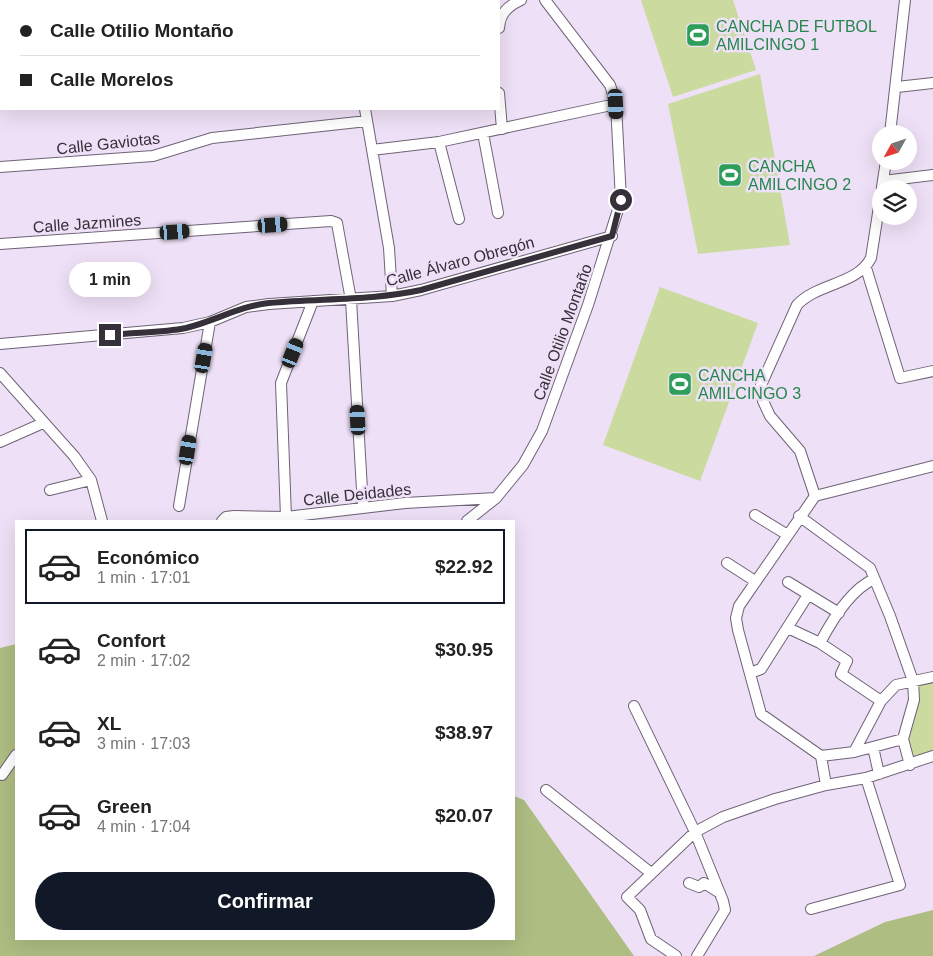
<!DOCTYPE html>
<html lang="es">
<meta charset="utf-8">
<style>
body{margin:0;font-family:Arial,sans-serif;background:#f6f6f6;color:#222;height:100vh;display:flex;flex-direction:column;font-size:19px;white-space:nowrap}
*{box-sizing:border-box;margin:0}
p{font-size:16px;color:#767676}
.icon{flex:none;width:28px;height:28px;fill:none;stroke:currentColor;stroke-width:2;stroke-linecap:round;stroke-linejoin:round}
.map{position:relative;flex:1;overflow:hidden}
.details{position:absolute;left:15px;top:520px;width:500px;height:420px;display:flex;flex-direction:column;background:#fff;border-radius:0px;box-shadow:0 5px 20px #0002}
.details>*{flex:none}
.guide{position:absolute;left:0px;top:0px;width:500px;height:110px;box-shadow:0 5px 20px #0002;display:grid;align-content:center;height:110px;padding:0 20px;background:#fff}
.needle{width:32px;rotate:230deg}
.tools{position:absolute;left:872px;top:125px;display:grid;gap:10px}
.tools a{display:grid;place-items:center;width:45px;height:45px;border-radius:50%;background:#fff;box-shadow:0 5px 20px #0002;font-size:25px}
.end{position:absolute;width:22px;height:22px;margin:-11px;border:6px solid #353039;background:#fff;box-shadow:0 0 0 2px #fff}
.from{border-radius:50%}
.bubble{position:absolute;height:35px;border-radius:18px;background:#fff;box-shadow:0 5px 20px #0002;font-size:16px;font-weight:800;line-height:35px;text-align:center}
.car{position:absolute;width:15px;height:30px;margin:-15px -8px;border-radius:6px;box-shadow:0 0 4px 1px #0007;background:linear-gradient(#222 24%,#8ab4d8 0 40%,#222 0 76%,#8ab4d8 0 86%,#222 0)}
.guide b{display:flex;align-items:center;gap:18px;height:48px;font-size:19px}
.guide b+b{border-top:1px solid #e0e0e0}
.guide i{width:12px;height:12px;background:#222}
ul{padding:9px 0 0;list-style:none}
li{display:flex;align-items:center;gap:15px;height:75px;margin:0 10px 8px;padding:0 10px;border:2px solid transparent;border-radius:0px}
li div{flex:1}
li b{display:block;font-size:19px}
li em{font-style:normal;font-weight:800}
li.selected{border-color:#111827}
li>.icon{width:45px;height:45px;stroke-width:1.5}
.cta{display:flex;gap:10px;margin-top:auto;padding:10px 20px}
.cta a{flex:1;height:58px;border-radius:30px;background:#111827;color:#fff;font-size:20px;font-weight:800;line-height:58px;text-align:center}
.map>svg:first-child{display:block}
.green{fill:#cbdba0}
.forest{fill:#aebd82}
.lines{fill:none;stroke-linecap:round;stroke-linejoin:round}
.street-casing{stroke:#6f6376;stroke-width:12}
.street{stroke:#fff;stroke-width:10}
.route{stroke:#353039;stroke-width:6}
.labels{text-anchor:middle;stroke-width:5;stroke-linejoin:round;paint-order:stroke}
.leisure-label{font-size:16px;fill:#27864d;stroke:#eee0f6;text-anchor:start}
.street-label{font-size:16px;fill:#353039;stroke:#eee0f6}
</style>
<div class="map">
<svg width="933" height="956" viewBox="0 0 933 956">
<rect width="100%" height="100%" fill="#eee0f6"/>
<path class="green" d="M641 0H733L756 70 673 97Z
M760 74 790 245 698 254 668 104Z
M660 287 758 323 700 481 603 445Z
M933 677V756L910 765 903 739 913 681Z"/>
<path class="forest" d="M16 644V939H514V796L524 800 634 956H0V648Z
M933 910V956H814L885 922Z"/>
<g class="lines">
<defs>
<path id="street" d="M344 0V1
M499 28C500 13 508 6 521 0
M0 75H1
M897 87 933 83
M499 93 502 129
M365 109 389 248 392 296
M483 133 498 213
M890 134 905 0
M439 142 459 219
M372 150 439 142 616 104
M0 167 153 156 212 138 367 121
M883 181 933 175
M882 187 886 161
M0 244 331 221 337 223 351 300 363 507
M866 268 900 378 933 371
M0 344 183 328 210 322 246 307 269 304 392 296 421 290 612 236
M0 373 74 456 91 480 102 521
M0 442 43 423
M50 490 91 480
M815 496 800 451 770 416 763 401 761 385 797 305C817 283 857 285 871 258L881 194
M815 496 739 606 736 618 738 630 761 714 821 756 826 785
M815 496 933 466
M179 506 210 322
M755 515 786 534
M799 516 870 568 890 616 913 681 914 700 903 739 910 765
M286 517 281 383 313 301
M222 521 226 517 234 516 286 517 405 503 496 498
M467 521 496 498 523 465 542 431 588 305 621 200 616 104 610 85 545 0
M727 563 755 581
M788 582 839 613
M788 628 820 643 847 661 841 674 881 701
M820 643C832 620 850 590 874 579
M750 673 761 669 808 595
M634 706 695 832 723 901 725 910 697 956
M873 747 879 774
M854 752 881 701 896 685 933 677
M821 756 854 752 903 739
M2 775 16 755
M546 790 651 873
M689 883 699 887 704 883 720 893
M811 909 900 885 866 778
M676 956 651 939 640 910 627 897 695 832 723 817 775 799 826 785 866 778 933 756"/>
</defs>
<use href="#street" class="street-casing"/>
<use href="#street" class="street"/>
</g>
<g class="lines">
<path class="route" d="M110 335C135 332 162 333 186 328 215 321 240 306 269 303 320 298 370 301 421 290L612 236 621 200"/>
</g>
<defs>
<symbol id="stadium-square" viewBox="-11 -11 22 22"><rect x="-9" y="-9" width="18" height="18" rx="4" fill="#2e9e5b" stroke="#eee0f6"/><path d="M0-5a6.5 5 0 1 0 0 10a6.5 5 0 1 0 0-10ZM-3.5-1.8h7v3.6h-7Z" fill="#fff"/></symbol>
</defs>
<g fill-rule="evenodd">
<use href="#stadium-square" x="684" y="21" width="28" height="28"/>
<use href="#stadium-square" x="716" y="161" width="28" height="28"/>
<use href="#stadium-square" x="666" y="370" width="28" height="28"/>
</g>
<g class="labels">
<g class="leisure-label">
<text x="716" y="32">CANCHA DE FUTBOL<tspan x="716" dy="18">AMILCINGO 1</tspan></text>
<text x="748" y="172">CANCHA<tspan x="748" dy="18">AMILCINGO 2</tspan></text>
<text x="698" y="381">CANCHA<tspan x="698" dy="18">AMILCINGO 3</tspan></text>
</g>
<g class="street-label">
<text transform="translate(108 143) rotate(-6)" y="6">Calle Gaviotas</text>
<text transform="translate(87 223) rotate(-4)" y="6">Calle Jazmines</text>
<text transform="translate(460 261) rotate(-15)" y="6">Calle Álvaro Obregón</text>
<text transform="translate(562 332) rotate(-70)" y="6">Calle Otilio Montaño</text>
<text transform="translate(357 494) rotate(-6)" y="6">Calle Deidades</text>
</g>
</g>
</svg>
<div class="tools">
<a><svg class="needle" viewBox="-14 -14 28 28"><path d="M0-13l5 13h-10z" fill="#e53935"/><path d="M0 13l5-13h-10z" fill="#767676"/></svg></a>
<a><svg class="icon" aria-label="layers" viewBox="0 0 24 24"><path d="M12 4l9 5-9 5-9-5zM3 14l9 5 9-5"/></svg></a>
</div>
<i class="end from" style="left:621px;top:200px"></i>
<i class="end" style="left:110px;top:335px"></i>
<div class="bubble" style="left:69px;top:262px;width:82px">1 min</div>
<i class="car" style="left:616px;top:104px;rotate:177deg"></i>
<i class="car" style="left:273px;top:225px;rotate:86deg"></i>
<i class="car" style="left:175px;top:232px;rotate:86deg"></i>
<i class="car" style="left:293px;top:353px;rotate:22deg"></i>
<i class="car" style="left:204px;top:358px;rotate:10deg"></i>
<i class="car" style="left:358px;top:420px;rotate:357deg"></i>
<i class="car" style="left:188px;top:450px;rotate:9deg"></i>
<div class="guide">
<b><i class="from"></i>Calle Otilio Montaño</b>
<b><i></i>Calle Morelos</b>
</div>
<section class="details">
<ul>
<li class="selected"><svg class="icon" aria-label="car" viewBox="0 0 24 24"><path d="M5 17H2v-5l4-1 3-4h7l3 4 3 1v5h-3M9 17h6M6 11h13"/><circle cx="7" cy="17" r="2"/><circle cx="17" cy="17" r="2"/></svg><div><b>Económico</b><p>1 min · 17:01</p></div><em>$22.92</em></li>
<li><svg class="icon" aria-label="car" viewBox="0 0 24 24"><path d="M5 17H2v-5l4-1 3-4h7l3 4 3 1v5h-3M9 17h6M6 11h13"/><circle cx="7" cy="17" r="2"/><circle cx="17" cy="17" r="2"/></svg><div><b>Confort</b><p>2 min · 17:02</p></div><em>$30.95</em></li>
<li><svg class="icon" aria-label="car" viewBox="0 0 24 24"><path d="M5 17H2v-5l4-1 3-4h7l3 4 3 1v5h-3M9 17h6M6 11h13"/><circle cx="7" cy="17" r="2"/><circle cx="17" cy="17" r="2"/></svg><div><b>XL</b><p>3 min · 17:03</p></div><em>$38.97</em></li>
<li><svg class="icon" aria-label="car" viewBox="0 0 24 24"><path d="M5 17H2v-5l4-1 3-4h7l3 4 3 1v5h-3M9 17h6M6 11h13"/><circle cx="7" cy="17" r="2"/><circle cx="17" cy="17" r="2"/></svg><div><b>Green</b><p>4 min · 17:04</p></div><em>$20.07</em></li>
</ul>
<div class="cta"><a>Confirmar</a></div>
</section>
</div>
